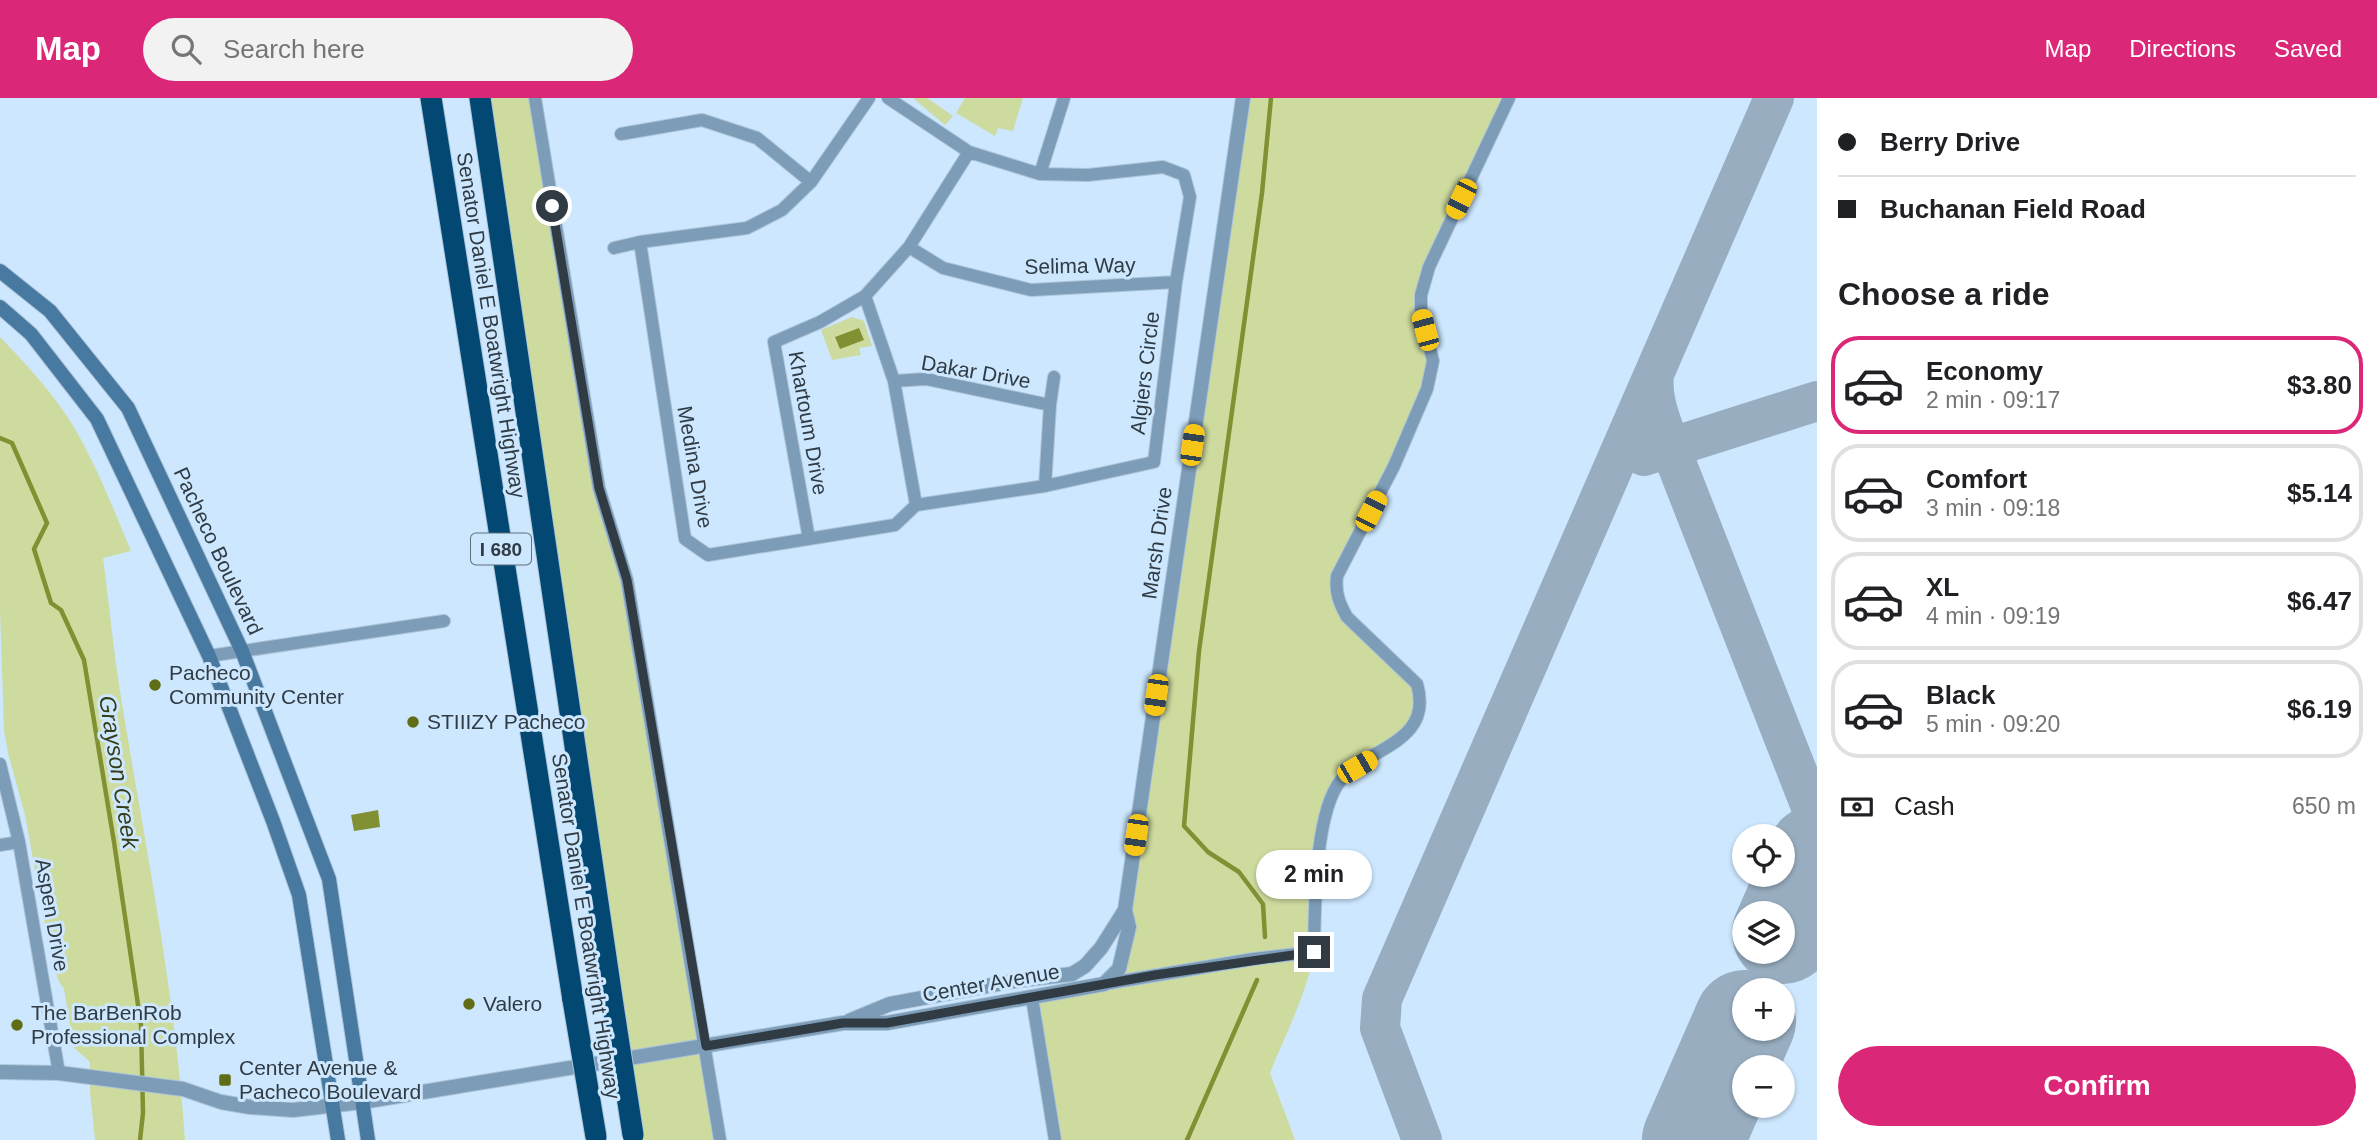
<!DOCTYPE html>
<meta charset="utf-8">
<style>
body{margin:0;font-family:Arial,sans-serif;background:#f2f2f2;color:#202124;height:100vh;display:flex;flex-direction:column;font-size:26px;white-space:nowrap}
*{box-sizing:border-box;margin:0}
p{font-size:23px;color:#757577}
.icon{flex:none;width:38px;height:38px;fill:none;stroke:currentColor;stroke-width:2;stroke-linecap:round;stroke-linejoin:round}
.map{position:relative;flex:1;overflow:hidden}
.panel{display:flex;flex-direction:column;background:#fff;width:560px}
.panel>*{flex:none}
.guide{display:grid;align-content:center;height:154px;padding:0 21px;background:#fff}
.fabs{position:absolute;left:1732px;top:726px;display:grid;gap:14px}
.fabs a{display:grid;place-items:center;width:63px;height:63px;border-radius:50%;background:#fff;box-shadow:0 2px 5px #0004;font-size:35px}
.end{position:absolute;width:32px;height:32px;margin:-16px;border:9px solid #303b44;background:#fff;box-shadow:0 0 0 4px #fff}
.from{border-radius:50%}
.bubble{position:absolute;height:49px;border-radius:24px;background:#fff;box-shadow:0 2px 5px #0004;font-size:23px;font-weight:600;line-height:49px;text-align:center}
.car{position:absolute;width:21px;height:42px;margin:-21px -10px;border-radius:9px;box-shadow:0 0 5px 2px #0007;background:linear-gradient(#f5c518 24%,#345 0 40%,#f5c518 0 76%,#345 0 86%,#f5c518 0)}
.guide b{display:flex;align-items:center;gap:24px;height:66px;font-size:26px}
.guide b+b{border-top:2px solid #e0e0e0}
.guide i{width:18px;height:18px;background:#202124}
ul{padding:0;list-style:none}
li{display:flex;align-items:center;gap:21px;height:98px;margin:0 14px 10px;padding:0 7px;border:4px solid #e0e0e0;border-radius:28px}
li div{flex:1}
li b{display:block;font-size:26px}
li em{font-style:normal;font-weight:600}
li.current{border-color:#db2777}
li>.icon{width:63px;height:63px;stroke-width:1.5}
h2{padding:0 21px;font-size:32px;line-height:84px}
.pay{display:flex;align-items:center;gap:18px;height:77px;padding:0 21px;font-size:26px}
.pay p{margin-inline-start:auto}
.primary-button{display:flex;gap:14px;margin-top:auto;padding:14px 21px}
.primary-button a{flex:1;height:80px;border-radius:42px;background:#db2777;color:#fff;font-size:28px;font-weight:600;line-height:80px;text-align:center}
header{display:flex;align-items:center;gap:42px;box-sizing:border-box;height:98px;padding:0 35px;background:#db2777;color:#fff}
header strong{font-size:33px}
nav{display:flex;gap:38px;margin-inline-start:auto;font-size:24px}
.search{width:490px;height:63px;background:#f2f2f2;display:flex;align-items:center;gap:18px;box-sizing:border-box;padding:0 24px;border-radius:38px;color:#757577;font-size:26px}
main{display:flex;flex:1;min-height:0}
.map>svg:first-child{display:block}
.green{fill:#cedb9e}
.water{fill:#819033}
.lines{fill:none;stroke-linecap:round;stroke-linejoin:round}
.stream{stroke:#819033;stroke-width:4.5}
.taxiway{stroke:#98adc0;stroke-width:40}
.runway{stroke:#98adc0;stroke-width:102}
.minor-casing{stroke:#adc5d9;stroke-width:14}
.tertiary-casing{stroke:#adc5d9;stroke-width:16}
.secondary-casing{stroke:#adc5d9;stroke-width:16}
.motorway-casing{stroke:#adc5d9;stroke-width:23}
.minor{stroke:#7c9cb7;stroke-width:12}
.tertiary{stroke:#7c9cb7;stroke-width:14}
.secondary{stroke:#4879a0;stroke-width:14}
.motorway{stroke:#034873;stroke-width:21}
.motorway-bridge-casing{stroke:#adc5d9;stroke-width:23;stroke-linecap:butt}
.motorway-bridge{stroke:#034873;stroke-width:21}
.route{stroke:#303b44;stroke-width:9}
.poi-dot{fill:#606d16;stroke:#cce7fe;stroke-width:2.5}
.labels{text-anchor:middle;stroke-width:6;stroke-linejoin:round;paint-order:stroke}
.shield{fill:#cce7fe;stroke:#5f6f7c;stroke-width:2}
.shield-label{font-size:19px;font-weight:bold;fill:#303b44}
.street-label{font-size:21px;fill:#303b44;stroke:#cce7fe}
.poi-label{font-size:21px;fill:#303b44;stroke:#cce7fe;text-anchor:start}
.water-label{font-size:23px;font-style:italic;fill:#373d17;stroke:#cce7fe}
</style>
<header>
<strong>Map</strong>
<div class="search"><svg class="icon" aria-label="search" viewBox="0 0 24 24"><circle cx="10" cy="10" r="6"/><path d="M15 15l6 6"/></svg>Search here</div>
<nav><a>Map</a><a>Directions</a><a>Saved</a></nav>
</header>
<main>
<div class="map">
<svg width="1817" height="1042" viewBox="0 0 1817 1042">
<rect width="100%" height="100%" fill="#cce7fe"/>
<path class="green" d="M480 0H535L599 390 627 482 720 1042H634Z
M913 0H927L953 18 945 27Z
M965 0H1023L1013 33 998 30 995 38 956 15Z
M1243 0H1509L1429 169 1421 197V214L1433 263 1427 291 1394 368 1337 478C1335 494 1339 505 1347 519L1417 586C1419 590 1421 596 1421 601 1424 644 1349 660 1333 695 1320 722 1315 777 1315 806 1314 822 1316 839 1314 854 1307 896 1285 937 1270 975L1295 1042H1055L1032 900 1107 879 1119 871 1129 829 1125 812Z
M852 219 864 223 872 248 859 250 861 257 832 262 821 232Z
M0 239C26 266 52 294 72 326 96 366 113 410 131 453L103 460C109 504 113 549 120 593 144 742 175 891 185 1042H95L90 994V964L74 950 64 891 58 882 46 833 25 717 8 655 4 632 0 512Z"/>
<path class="water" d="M859 230 864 242 840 251 835 239Z
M378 712 380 729 354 733 351 717Z"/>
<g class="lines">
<path class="stream" d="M0 340 12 345 47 425 34 451 51 505 61 512 84 562 114 744 141 927 143 1015 140 1042
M1265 839 1263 806 1239 774 1208 754 1184 728 1199 553 1262 95 1271 0
M1187 1042 1257 882"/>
<path class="taxiway" d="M1654 276C1651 302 1662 325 1670 349L1815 719V741L1804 788
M1644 358 1817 303
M1422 1042 1380 930 1382 901 1774 0"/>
<path class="runway" d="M1783 835 1817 758
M1693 1042 1745 923"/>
<defs>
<path id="minor" d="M535 0 599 390 627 482 720 1042
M888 0 969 54 1040 76 1088 77 1163 69 1184 77 1190 99 1176 184 1154 364 1045 388 916 407
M621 36 702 22 757 40 811 84
M1040 76 1064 0
M640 144 685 441 708 457 895 427 916 407
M909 149 943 170 1031 192 1176 184
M614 150 640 144 747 130 782 112 811 84 869 0
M865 198 894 283 916 407
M894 283 926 281 1050 307 1045 388
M1050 307 1054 279
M809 441 774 244 820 224 865 198 909 149 969 54
M209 558 444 523
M0 666 19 744 59 975
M0 747 19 744
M1104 886 1253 861 1314 854C1315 810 1314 715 1341 682 1368 649 1434 645 1417 586L1347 519C1339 505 1335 494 1337 478L1394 368 1427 291 1433 263 1421 214V197L1429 169 1509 0
M1032 900 1055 1042"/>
<path id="tertiary" d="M849 923 890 906 1014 883 1072 876 1085 868 1101 850 1125 812
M0 974 59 975 183 991 221 1004 250 1009 293 1012 362 1004 843 925H887L1104 886 1119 871 1129 829 1125 812 1243 0"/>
<path id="secondary" d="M0 173 50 213 128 310 242 553 329 781 368 1042
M0 209 31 236 97 321 209 558 273 723 299 797 338 1042"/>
<path id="motorway" d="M431 0 573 902
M480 0 613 907"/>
</defs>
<use href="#minor" class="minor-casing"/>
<use href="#tertiary" class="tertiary-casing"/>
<use href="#secondary" class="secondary-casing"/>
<use href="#motorway" class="motorway-casing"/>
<use href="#minor" class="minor"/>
<use href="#tertiary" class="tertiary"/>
<use href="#secondary" class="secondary"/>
<use href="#motorway" class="motorway"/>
<defs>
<path id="motorway-bridge" d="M573 902 596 1039
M613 907 633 1037"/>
</defs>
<use href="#motorway-bridge" class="motorway-bridge-casing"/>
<use href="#motorway-bridge" class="motorway-bridge"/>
</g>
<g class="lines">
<path class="route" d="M552 108 599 390 627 482 706 948 843 925H887L1155 877 1314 854"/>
</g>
<g class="poi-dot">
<circle cx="155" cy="587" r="7"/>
<circle cx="413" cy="624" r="7"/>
<circle cx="469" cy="906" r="7"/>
<circle cx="17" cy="927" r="7"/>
<rect x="218" y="975" width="14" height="14" rx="3.5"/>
</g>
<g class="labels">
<rect class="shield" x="471" y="435.5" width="60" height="31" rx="5"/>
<g class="shield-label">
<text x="501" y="458">I 680</text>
</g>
<g class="street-label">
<text transform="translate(1080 168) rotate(-1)" y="7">Selima Way</text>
<text transform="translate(491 227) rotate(81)" y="7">Senator Daniel E Boatwright Highway</text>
<text transform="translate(976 274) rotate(10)" y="7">Dakar Drive</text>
<text transform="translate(1145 275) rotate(-83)" y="7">Algiers Circle</text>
<text transform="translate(808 325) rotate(80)" y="7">Khartoum Drive</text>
<text transform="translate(695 369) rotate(80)" y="7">Medina Drive</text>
<text transform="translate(1157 445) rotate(-82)" y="7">Marsh Drive</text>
<text transform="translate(218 453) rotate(65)" y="7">Pacheco Boulevard</text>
<text transform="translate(52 817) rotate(80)" y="7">Aspen Drive</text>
<text transform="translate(586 828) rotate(81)" y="7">Senator Daniel E Boatwright Highway</text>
<text transform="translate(991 885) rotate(-10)" y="7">Center Avenue</text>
</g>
<g class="poi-label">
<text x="169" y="582">Pacheco<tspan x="169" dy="24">Community Center</tspan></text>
<text x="427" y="631">STIIIZY Pacheco</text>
<text x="483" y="913">Valero</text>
<text x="31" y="922">The BarBenRob<tspan x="31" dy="24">Professional Complex</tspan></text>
<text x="239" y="977">Center Avenue &amp;<tspan x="239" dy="24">Pacheco Boulevard</tspan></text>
</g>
<g class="water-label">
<text transform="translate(119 674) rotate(81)" y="8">Grayson Creek</text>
</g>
</g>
</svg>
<div class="fabs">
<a><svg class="icon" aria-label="locate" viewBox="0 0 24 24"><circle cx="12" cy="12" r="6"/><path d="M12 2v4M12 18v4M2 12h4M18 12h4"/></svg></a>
<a><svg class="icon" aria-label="layers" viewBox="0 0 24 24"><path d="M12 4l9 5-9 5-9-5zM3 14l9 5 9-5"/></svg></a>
<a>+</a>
<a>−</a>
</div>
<i class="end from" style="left:552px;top:108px"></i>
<i class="end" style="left:1314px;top:854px"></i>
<div class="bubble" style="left:1256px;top:752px;width:116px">2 min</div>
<i class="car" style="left:1461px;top:101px;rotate:206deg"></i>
<i class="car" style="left:1425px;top:232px;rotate:345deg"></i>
<i class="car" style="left:1192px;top:347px;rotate:8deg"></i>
<i class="car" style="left:1371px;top:413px;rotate:27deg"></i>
<i class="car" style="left:1156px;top:597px;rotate:188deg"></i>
<i class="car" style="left:1357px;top:669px;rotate:60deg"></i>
<i class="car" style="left:1136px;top:737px;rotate:188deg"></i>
</div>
<section class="panel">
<div class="guide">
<b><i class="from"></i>Berry Drive</b>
<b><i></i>Buchanan Field Road</b>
</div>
<h2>Choose a ride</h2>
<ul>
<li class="current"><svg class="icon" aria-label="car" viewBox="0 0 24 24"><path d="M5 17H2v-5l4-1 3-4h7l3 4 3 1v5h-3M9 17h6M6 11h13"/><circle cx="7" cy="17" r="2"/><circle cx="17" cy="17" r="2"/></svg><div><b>Economy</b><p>2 min · 09:17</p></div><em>$3.80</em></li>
<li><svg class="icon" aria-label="car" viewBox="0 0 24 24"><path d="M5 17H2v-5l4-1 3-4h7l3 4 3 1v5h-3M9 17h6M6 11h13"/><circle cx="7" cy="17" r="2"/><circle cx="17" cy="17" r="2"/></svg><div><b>Comfort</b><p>3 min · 09:18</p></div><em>$5.14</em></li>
<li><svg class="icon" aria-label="car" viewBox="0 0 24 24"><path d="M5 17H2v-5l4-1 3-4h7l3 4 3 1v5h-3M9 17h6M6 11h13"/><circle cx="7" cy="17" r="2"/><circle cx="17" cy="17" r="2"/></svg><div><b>XL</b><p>4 min · 09:19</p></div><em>$6.47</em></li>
<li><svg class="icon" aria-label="car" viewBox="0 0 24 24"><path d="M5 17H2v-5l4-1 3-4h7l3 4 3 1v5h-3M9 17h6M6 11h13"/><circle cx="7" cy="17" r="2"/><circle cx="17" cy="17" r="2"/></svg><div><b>Black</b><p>5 min · 09:20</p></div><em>$6.19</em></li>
</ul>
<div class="pay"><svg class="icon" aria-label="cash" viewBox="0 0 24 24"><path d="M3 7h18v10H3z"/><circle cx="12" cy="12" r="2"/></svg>Cash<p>650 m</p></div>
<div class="primary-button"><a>Confirm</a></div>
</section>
</main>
